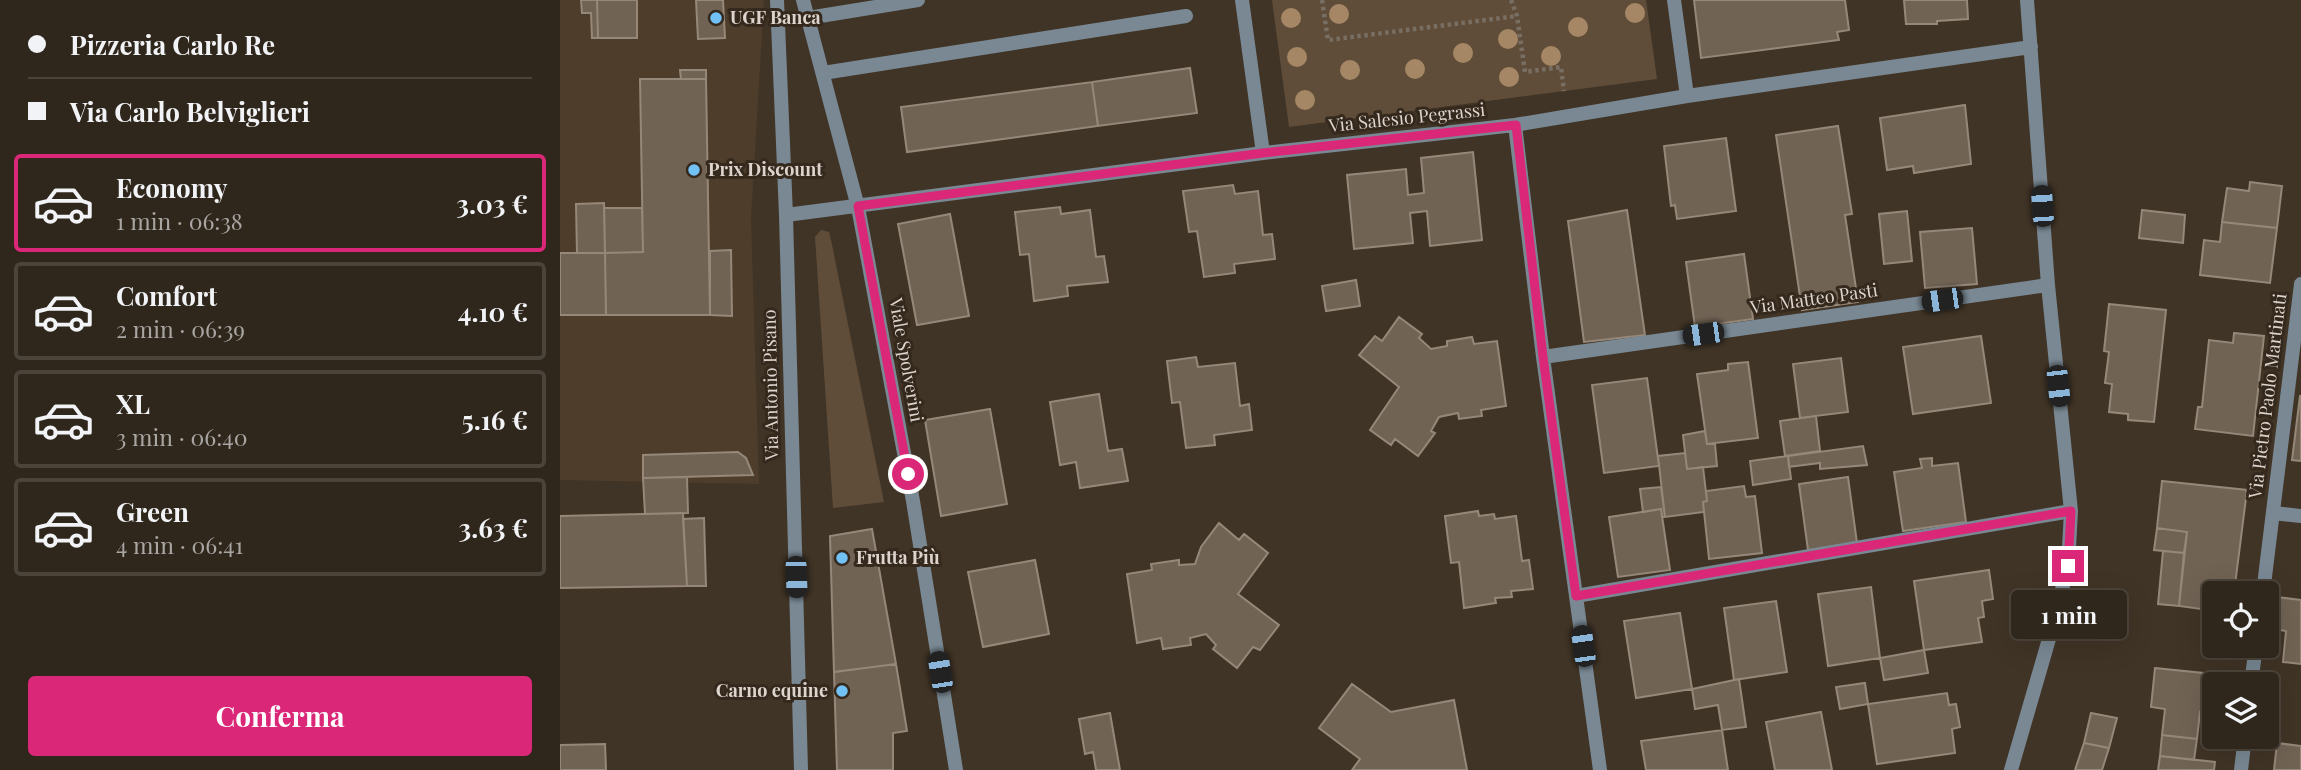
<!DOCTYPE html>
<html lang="it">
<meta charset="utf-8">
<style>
body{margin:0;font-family:"Playfair Display",serif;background:#382f25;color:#f1f3f6;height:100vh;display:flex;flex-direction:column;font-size:26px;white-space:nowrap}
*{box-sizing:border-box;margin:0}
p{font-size:23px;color:#a8a5a3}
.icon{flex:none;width:38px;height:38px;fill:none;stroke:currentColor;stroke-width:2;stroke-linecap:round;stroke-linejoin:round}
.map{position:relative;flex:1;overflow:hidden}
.details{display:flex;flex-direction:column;background:#30271c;width:560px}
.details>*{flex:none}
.hud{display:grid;align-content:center;height:154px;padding:0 28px;background:#30271c}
.tools{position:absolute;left:1642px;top:581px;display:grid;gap:14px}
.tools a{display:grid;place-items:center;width:77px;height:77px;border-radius:7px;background:#30271c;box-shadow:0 7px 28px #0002,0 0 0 2px #4b443b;font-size:35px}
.end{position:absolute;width:32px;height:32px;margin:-16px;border:9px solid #db2777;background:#fff;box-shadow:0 0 0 4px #fff}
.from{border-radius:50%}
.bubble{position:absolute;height:49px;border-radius:7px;background:#30271c;box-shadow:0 7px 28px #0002,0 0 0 2px #4b443b;font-size:23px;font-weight:700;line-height:49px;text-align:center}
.car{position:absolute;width:21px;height:42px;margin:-21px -10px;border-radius:9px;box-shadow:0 0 5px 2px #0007;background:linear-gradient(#222 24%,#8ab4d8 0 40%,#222 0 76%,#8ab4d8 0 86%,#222 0)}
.hud b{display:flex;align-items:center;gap:24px;height:66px;font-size:26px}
.hud b+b{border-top:2px solid #4b443b}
.hud i{width:18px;height:18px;background:#f1f3f6}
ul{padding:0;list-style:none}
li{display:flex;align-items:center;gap:21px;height:98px;margin:0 14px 10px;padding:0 14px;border:4px solid #4b443b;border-radius:7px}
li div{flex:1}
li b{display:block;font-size:26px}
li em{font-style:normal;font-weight:700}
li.current{border-color:#db2777}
li>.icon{width:63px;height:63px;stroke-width:1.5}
.primary-button{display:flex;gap:14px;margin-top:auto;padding:14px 28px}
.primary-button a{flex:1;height:80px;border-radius:7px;background:#db2777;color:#fff;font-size:28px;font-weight:700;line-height:80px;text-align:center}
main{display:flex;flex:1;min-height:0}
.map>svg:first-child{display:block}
.built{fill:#4e3d2a}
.green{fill:#5f4d3a}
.building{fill:#706354;stroke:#968879;stroke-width:2}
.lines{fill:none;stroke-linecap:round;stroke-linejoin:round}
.path{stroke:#786e62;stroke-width:4.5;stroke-dasharray:3.5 3.5;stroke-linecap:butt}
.service{stroke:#798893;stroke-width:14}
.minor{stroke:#798893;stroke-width:14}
.tree{fill:#a68765}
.route{stroke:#db2777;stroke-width:9}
.poi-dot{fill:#72c1f5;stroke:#35291d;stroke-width:2.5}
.labels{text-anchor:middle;stroke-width:6;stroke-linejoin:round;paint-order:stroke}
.poi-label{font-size:18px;font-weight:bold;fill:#ddd5cd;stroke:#35291d;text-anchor:start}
.street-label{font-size:18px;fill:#ddd5cd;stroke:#35291d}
</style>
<main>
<section class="details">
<div class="hud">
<b><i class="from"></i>Pizzeria Carlo Re</b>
<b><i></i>Via Carlo Belviglieri</b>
</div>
<ul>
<li class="current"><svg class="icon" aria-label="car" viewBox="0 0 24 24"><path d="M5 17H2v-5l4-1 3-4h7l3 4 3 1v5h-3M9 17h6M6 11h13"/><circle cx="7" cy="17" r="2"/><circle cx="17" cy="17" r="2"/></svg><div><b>Economy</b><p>1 min · 06:38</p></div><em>3.03 €</em></li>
<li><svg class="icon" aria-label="car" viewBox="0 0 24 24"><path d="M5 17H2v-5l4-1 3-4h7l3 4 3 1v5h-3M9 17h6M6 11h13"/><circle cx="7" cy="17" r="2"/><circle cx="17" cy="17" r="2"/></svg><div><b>Comfort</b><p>2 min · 06:39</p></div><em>4.10 €</em></li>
<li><svg class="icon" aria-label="car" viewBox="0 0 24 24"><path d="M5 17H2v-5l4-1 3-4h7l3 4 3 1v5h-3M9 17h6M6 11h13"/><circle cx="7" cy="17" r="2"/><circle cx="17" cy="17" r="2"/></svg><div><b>XL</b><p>3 min · 06:40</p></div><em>5.16 €</em></li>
<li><svg class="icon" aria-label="car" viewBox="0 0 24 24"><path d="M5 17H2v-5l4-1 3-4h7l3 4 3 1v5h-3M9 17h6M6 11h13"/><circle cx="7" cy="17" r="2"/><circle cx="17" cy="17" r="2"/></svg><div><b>Green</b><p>4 min · 06:41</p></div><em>3.63 €</em></li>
</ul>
<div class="primary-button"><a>Conferma</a></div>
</section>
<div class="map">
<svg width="1741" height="770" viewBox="0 0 1741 770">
<rect width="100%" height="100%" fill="#403426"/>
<path class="built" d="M0 0H204L191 218 199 484 0 480Z"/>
<path class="green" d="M712 0H1086L1097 79 729 127Z
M261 230 269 232 271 240 324 502 273 508 255 237Z"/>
<path class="building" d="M21 0H37L38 38H32L31 13H22Z
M37 0H77V38H38Z
M136 0H163L165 38 138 39Z
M1134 0H1285L1289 30 1277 32 1279 40 1141 58Z
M1344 0H1407L1408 19 1377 21V24H1346Z
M630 68 637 113 538 126 532 82Z
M120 70H146V79H121Z
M80 79H146L150 315H46L45 253 83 252Z
M532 82 538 126 347 152 341 107Z
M1405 105 1411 164 1354 173 1353 166 1327 170 1320 118Z
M1278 126 1292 214 1285 215 1298 302 1242 310 1216 135Z
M1166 138 1176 211 1117 219 1115 205 1111 206 1104 146Z
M913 152 922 240 870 246 867 211 850 213 853 243 794 249 787 175 846 169 848 195 864 193 861 158Z
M1690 182 1722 186 1717 228 1662 222 1667 188 1689 191Z
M673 185 675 194 698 191 703 235 712 234 715 259 674 264 675 273 644 277 637 231 629 232 623 191Z
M44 203 45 253H17L16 204Z
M500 207 501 214 530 210 536 257 544 256 548 282 507 286 508 296 474 301 469 254 460 255 455 212Z
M44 208H82L83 252 45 253Z
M1067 210 1085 335 1024 342 1008 221Z
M1582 210 1625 215 1623 243 1579 238Z
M1347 211 1352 261 1324 264 1319 214Z
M390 214 409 316 357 325 338 224Z
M1662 222 1717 228 1710 283 1640 275 1644 240 1660 242Z
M1412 228 1417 284 1365 288 1360 232Z
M171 250 172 316 150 315V251Z
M0 253H45L46 315H0Z
M1184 254 1193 319 1135 327 1126 262Z
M796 280 800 306 766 311 762 286Z
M1549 304 1606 310 1594 422 1568 420V414L1549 412 1552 384 1545 383 1549 352 1544 351Z
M839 317 862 334 859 338 871 349 887 346V341L912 337 914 344 937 341 946 406 921 410 922 416 899 419 898 413 879 417 871 431 875 433 858 456 835 439 831 445 810 430 839 387 799 355 815 336 822 341Z
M1674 333 1704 336 1693 436 1635 429 1638 407H1642L1649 340 1673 343Z
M1421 336 1431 403 1353 414 1343 347Z
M636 357 638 367 675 363 680 406 689 404 692 430 654 435 655 445 626 448 620 402 612 403 607 361Z
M1281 358 1288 412 1240 418 1233 364Z
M1188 362 1198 438 1147 444 1137 374 1168 370V364Z
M1087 378 1099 466 1044 473 1032 385Z
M539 394 548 451 562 449 568 481 520 488 516 462 500 465 490 402Z
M1740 396H1741V461L1732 460Z
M430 409 447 504 381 516 365 420Z
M1256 416 1260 451 1225 456 1220 421Z
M1145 431 1147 444H1155L1157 466 1127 469 1123 435Z
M1303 446 1307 465 1260 469V463L1229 467 1228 456Z
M178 452 186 458 193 475 83 478V455Z
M1125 453 1127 469 1143 467 1147 501 1143 502 1144 512 1105 517 1098 456Z
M1228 456 1231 479 1193 485 1190 461Z
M1372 458V466L1398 463 1406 522 1343 531 1334 472 1362 468 1360 459Z
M127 477 128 513 85 514 83 478Z
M1288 477 1297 543 1248 550 1239 484Z
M1602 481 1687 490 1674 593H1654V599L1650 598 1648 610 1619 606 1627 532 1597 528Z
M1184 486 1186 497 1195 496 1202 553 1149 559 1143 502 1147 501 1146 491Z
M1101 487 1105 517H1102L1101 509 1083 512 1080 489Z
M1101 509 1110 570 1058 577 1049 517Z
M918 511 919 516 934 514 935 519 956 516 962 561 969 560 973 589 951 591 952 597 935 598 936 603 904 608 899 562 891 563 885 516Z
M123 513 127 586 0 588V516Z
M144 518 146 586H127L123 519Z
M659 523 679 540 684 534 708 553 678 594 719 625 700 650 693 647 677 668 653 649 656 645 646 634 630 638 631 645 603 649 601 638 577 643 567 574 592 570 591 564 619 560V565L635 564 641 547Z
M1597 528 1627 532 1624 553 1594 550Z
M312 529 336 664 274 672 270 536Z
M1603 551 1624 553 1619 606 1598 604Z
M475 560 489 634 423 647 408 572Z
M1429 570 1433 599 1422 601 1424 617 1418 618 1422 642 1364 650 1354 581Z
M1311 587 1320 658 1268 666 1258 594Z
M1717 597 1741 600V664L1723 662 1726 631 1713 629Z
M1216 601 1227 672 1174 680 1164 608Z
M1120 613 1132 689 1076 698 1064 621Z
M1364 650 1368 673 1324 680 1320 658Z
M336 664 347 731 333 733V770H277L274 672Z
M1595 668 1653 674 1649 714 1640 712 1637 739 1602 735 1605 709 1591 707Z
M1179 679 1186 727 1162 730 1158 705 1135 709 1132 689Z
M1305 683 1308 704 1280 709 1276 687Z
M792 684 831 712 894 700 907 770H792L800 759 759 728Z
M1387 693 1389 705 1396 704 1400 727 1392 729 1395 753 1317 764 1308 704Z
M1261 712 1272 770H1215L1206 722Z
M550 713 560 770H536L533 752 525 754 519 719Z
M1531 713 1557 718 1549 748 1524 743Z
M1162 730 1168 770H1086L1081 741Z
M1602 735 1637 739 1634 760 1600 756Z
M1524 743 1549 748 1542 770H1515Z
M1717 743 1741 746V770H1714Z
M45 744 46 770H0V745Z
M1600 756 1655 762 1654 770H1598Z"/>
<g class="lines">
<path class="path" d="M762 0 768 40 957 16
M951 0 957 16 965 72 1001 67 1004 91"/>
<path class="service" d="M248 18 358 0
M263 73 626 16"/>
<path class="minor" d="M217 0 226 215 241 770
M243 0 298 207 353 501 396 770
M682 0 703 153
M1114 0 1127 96
M955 125 983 357 1040 770
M226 215 703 153 955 125 1127 96 1471 47
M983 357 1488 285
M1713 513 1741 516
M1703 593 1741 284
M1016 596 1511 511
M1691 684 1696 646
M1451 770 1491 632 1508 566 1511 511 1488 285 1467 0
M1681 770 1685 737"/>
</g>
<g class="tree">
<circle cx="1075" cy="13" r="10"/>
<circle cx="779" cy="14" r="10"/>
<circle cx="731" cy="18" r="10"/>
<circle cx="1018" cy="27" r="10"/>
<circle cx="948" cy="39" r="10"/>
<circle cx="903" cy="53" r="10"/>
<circle cx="991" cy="56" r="10"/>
<circle cx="737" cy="57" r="10"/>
<circle cx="855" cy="69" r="10"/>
<circle cx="790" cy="70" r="10"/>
<circle cx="949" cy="77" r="10"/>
<circle cx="745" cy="100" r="10"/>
</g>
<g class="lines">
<path class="route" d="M348 474 298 206 703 153 956 125 983 357 1016 596 1511 511 1508 566"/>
</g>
<g class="poi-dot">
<circle cx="156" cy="18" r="7"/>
<circle cx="134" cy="170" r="7"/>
<circle cx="282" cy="558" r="7"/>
<circle cx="282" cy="691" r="7"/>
</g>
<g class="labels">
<g class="poi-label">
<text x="170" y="24">UGF Banca</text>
<text x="148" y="176">Prix Discount</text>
<text x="296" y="564">Frutta Più</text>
<text x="268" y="697" text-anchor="end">Carno equine</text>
</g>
<g class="street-label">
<text transform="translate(847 118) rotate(-6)" y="6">Via Salesio Pegrassi</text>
<text transform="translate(1254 299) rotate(-8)" y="6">Via Matteo Pasti</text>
<text transform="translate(346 360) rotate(80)" y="6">Viale Spolverini</text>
<text transform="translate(211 385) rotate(-91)" y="6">Via Antonio Pisano</text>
<text transform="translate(1708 396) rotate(-83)" y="6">Via Pietro Paolo Martinati</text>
</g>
</g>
</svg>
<div class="tools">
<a><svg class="icon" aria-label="locate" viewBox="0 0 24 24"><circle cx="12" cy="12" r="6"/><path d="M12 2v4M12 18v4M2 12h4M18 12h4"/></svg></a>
<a><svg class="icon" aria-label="layers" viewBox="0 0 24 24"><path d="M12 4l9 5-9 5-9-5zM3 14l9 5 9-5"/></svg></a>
</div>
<i class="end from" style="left:348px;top:474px"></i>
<i class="end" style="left:1508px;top:566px"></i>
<div class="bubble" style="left:1451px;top:590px;width:116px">1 min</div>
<i class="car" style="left:1482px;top:206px;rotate:356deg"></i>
<i class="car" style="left:1382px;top:300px;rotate:262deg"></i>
<i class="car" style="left:1143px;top:334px;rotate:262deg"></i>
<i class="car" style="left:1498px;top:386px;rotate:174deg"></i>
<i class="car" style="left:236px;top:577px;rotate:178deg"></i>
<i class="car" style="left:1023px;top:646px;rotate:352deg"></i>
<i class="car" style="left:380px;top:672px;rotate:351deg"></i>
</div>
</main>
